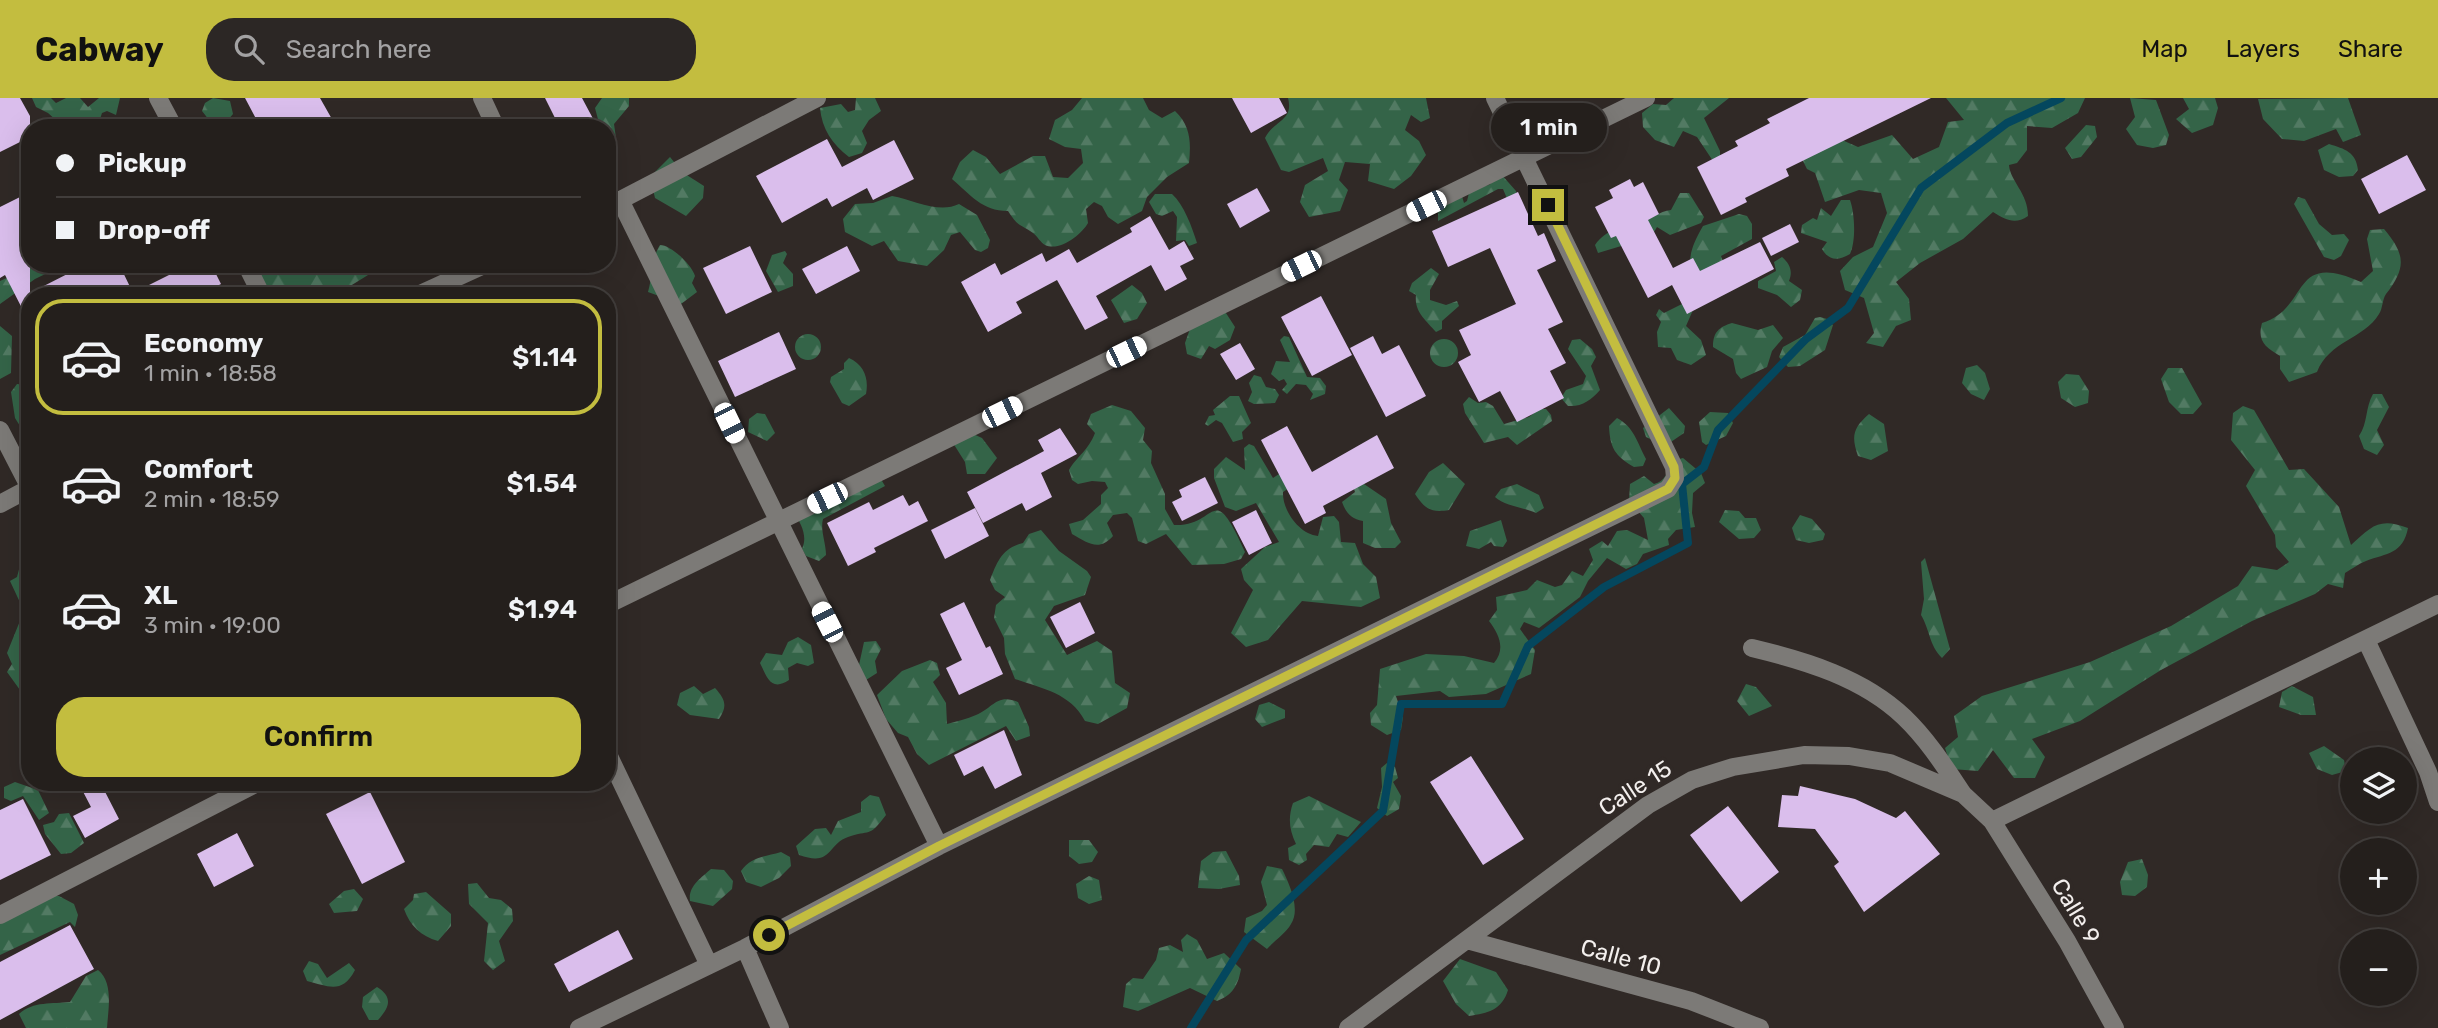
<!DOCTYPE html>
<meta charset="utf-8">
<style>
body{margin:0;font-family:Rubik,sans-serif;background:#2c2725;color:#f1f3f6;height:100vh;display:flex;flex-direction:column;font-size:26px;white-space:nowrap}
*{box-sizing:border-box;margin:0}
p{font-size:23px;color:#a3a2a3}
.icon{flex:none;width:38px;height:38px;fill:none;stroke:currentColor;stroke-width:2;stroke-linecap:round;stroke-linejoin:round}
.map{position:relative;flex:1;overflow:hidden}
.sheet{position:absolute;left:21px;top:189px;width:595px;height:504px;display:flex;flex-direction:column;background:#241f1c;border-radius:28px;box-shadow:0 7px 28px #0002,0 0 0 2px #413d3b}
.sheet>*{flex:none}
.banner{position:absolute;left:21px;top:21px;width:595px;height:154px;border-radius:28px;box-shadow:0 7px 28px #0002,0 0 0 2px #413d3b;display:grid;align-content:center;height:154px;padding:0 35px;background:#241f1c}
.fabs{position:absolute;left:2340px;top:649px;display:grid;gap:14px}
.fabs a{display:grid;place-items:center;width:77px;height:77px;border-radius:50%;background:#241f1c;box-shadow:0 7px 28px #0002,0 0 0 2px #413d3b;font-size:35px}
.end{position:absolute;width:32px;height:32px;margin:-16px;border:9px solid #c3bd3f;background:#111;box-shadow:0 0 0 4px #111}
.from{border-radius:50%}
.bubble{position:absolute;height:49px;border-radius:24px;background:#241f1c;box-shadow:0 7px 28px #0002,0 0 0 2px #413d3b;font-size:23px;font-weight:600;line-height:49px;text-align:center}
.car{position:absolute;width:21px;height:42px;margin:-21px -10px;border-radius:9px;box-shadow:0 0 5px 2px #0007;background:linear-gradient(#fff 24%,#345 0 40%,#fff 0 76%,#345 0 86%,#fff 0)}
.banner b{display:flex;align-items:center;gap:24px;height:66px;font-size:26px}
.banner b+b{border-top:2px solid #413d3b}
.banner i{width:18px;height:18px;background:#f1f3f6}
ul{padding:12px 0 0;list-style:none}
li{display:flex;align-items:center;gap:21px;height:116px;margin:0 14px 10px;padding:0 21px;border:4px solid transparent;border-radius:28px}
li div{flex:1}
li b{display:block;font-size:26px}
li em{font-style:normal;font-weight:600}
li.on{border-color:#c3bd3f}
li>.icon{width:63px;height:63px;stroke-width:1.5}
.button{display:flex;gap:14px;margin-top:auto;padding:14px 35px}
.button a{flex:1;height:80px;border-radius:28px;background:#c3bd3f;color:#111;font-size:28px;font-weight:600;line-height:80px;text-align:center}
header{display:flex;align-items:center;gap:42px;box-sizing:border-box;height:98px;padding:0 35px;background:#c3bd3f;color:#111}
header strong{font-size:33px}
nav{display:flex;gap:38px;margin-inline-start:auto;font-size:24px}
.search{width:490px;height:63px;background:#2c2725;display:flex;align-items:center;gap:18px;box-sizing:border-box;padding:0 24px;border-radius:28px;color:#a3a2a3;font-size:26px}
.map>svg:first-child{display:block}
.forest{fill:url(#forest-firs)}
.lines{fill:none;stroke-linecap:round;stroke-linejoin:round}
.stream{stroke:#04475e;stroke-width:8}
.building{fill:#dabeec}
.minor{stroke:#7c7a77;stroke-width:18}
.route{stroke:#c3bd3f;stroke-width:9}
.labels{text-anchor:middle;stroke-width:7;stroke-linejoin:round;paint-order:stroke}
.street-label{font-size:23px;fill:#f3efed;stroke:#302926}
</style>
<header>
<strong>Cabway</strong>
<div class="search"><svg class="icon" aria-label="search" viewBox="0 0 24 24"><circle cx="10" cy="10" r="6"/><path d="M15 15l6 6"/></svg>Search here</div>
<nav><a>Map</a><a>Layers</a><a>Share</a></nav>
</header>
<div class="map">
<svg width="2438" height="930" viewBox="0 0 2438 930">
<defs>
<pattern id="forest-firs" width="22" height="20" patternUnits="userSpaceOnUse" patternTransform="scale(1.75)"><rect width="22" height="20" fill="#346448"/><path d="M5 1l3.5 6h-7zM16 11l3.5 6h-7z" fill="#527a63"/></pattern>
</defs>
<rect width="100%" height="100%" fill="#302926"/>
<path class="forest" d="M32 0H51L56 5 66 0H80L88 9 99 0H120L116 17 107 13 102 15 97 30H83L77 22 65 30 48 15 36 9Z
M213 0 230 3 233 16 221 30 213 27 202 13 205 5Z
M629 0V8L614 26 616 40 607 56V30H595L599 25 595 10 602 0Z
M856 0H875L881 13 869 22 862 33 867 45 862 55 849 59C832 46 822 31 820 10L841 6 848 14 855 12Z
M1082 0H1143L1149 12 1162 20 1175 13C1191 28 1191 45 1189 65L1167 79 1147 99 1142 113 1118 126 1108 119 1102 108 1094 104 1086 111 1088 125C1082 136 1060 154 1045 147 1041 145 1037 138 1033 135 1019 125 1019 130 1008 113 982 113 971 97 952 81L960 64 973 52 986 59 1000 76 1033 58H1045L1053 79 1068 80 1083 65 1081 51 1065 49 1049 41 1055 22 1072 12Z
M1288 0H1426L1430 20 1421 24 1411 17 1405 32 1419 43 1426 57 1411 78 1394 91 1368 83 1370 66 1345 64 1339 82 1348 92 1340 113 1309 119 1300 104 1305 87 1328 73 1323 60 1289 74 1281 72 1265 40C1274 22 1294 23 1288 0Z
M1674 0H1729L1704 20 1720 53V61L1713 63 1697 39 1683 33 1674 49 1655 42 1643 29 1642 15 1653 6 1666 7Z
M1946 0H2085L2078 15 2052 30 2027 28V52L2017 65 2009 67C2010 83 2028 95 2028 118 2015 127 2006 122 1993 114L1963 141 1920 165 1896 184 1909 201 1911 222 1896 228 1883 249 1866 245 1874 235 1864 200 1845 192 1840 173 1853 159 1873 149 1887 115 1881 95 1859 92 1825 104 1815 75 1807 71 1802 61 1842 42 1858 49 1892 37 1913 61 1939 49 1948 24 1964 22Z
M2130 0 2156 2 2169 37 2166 47 2153 50 2137 47 2126 31 2135 19Z
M2183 0H2215L2218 10 2213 27 2192 35 2176 21 2189 11Z
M2348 0 2361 37 2343 44 2336 31 2304 43 2282 41 2263 21 2258 1Z
M2086 27 2095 28 2097 39 2081 59 2072 61 2065 50Z
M2329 46C2345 51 2356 54 2358 72L2353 78 2339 79 2324 72 2318 52Z
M670 59 682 74 704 88 703 100 686 118 655 100 650 79Z
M1501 76 1516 93 1518 102 1508 103 1503 91H1498L1438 123V111L1461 95 1464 105 1467 103 1470 91 1489 87Z
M1680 95H1689L1704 119 1701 125 1670 137 1657 129 1651 139 1598 155 1595 147C1607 130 1621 131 1640 125 1651 122 1659 113 1671 112Z
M1155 96H1172C1184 107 1192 129 1197 145L1189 148 1185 142 1176 143 1177 119 1173 113 1162 118 1156 116 1149 104Z
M892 98C914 102 939 116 959 106L977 117 990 142 988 150 981 154 975 152 960 134 951 137 944 152 927 168 898 163 884 143 872 148 845 134 843 121 855 106 873 105Z
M2298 99 2305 101 2319 126 2332 137 2344 136 2349 142 2341 158 2334 162 2324 159 2294 106Z
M1841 102H1850C1855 116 1856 143 1850 156 1838 163 1829 163 1822 151L1827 144 1801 135 1802 127 1813 120 1817 122 1821 110 1831 118Z
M1739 116 1747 118 1752 126V141L1721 158 1727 173 1693 212 1686 228 1701 242 1706 257 1691 267 1677 262 1671 250 1658 249 1657 234 1661 224 1656 217 1659 211 1664 215 1696 199C1688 167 1686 157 1703 128Z
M2384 131C2405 156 2407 169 2386 196 2382 202 2383 210 2379 216 2364 241 2329 243 2317 274L2289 284 2280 271V258C2265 249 2257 243 2262 225 2311 210 2289 152 2361 184L2373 173 2367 141 2370 132Z
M660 147C671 147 692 167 695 178L692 185 697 194 681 206 648 194C653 177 651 161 660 147Z
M785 153 787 156 783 165 793 176V188L778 194 766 173 772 157Z
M1782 159C1790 166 1793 173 1789 183L1802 192 1800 202 1791 209 1777 197 1758 190V183L1776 173 1774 164Z
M38 166H66L35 181 0 206V183Z
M251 166H319L322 176 332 170 331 166H380L381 169 334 198H270Z
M1431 170 1439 176 1430 192V202L1446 207 1457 203 1459 208 1442 223V231L1436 234C1426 222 1414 214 1416 197L1409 193 1412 185Z
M1132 187 1142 195 1147 205 1137 221 1124 225 1111 202Z
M1224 212 1235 229 1230 242 1215 251 1209 248 1201 261 1187 256 1185 245 1191 228Z
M1820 219 1827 221 1833 227 1825 252 1800 268 1788 269 1779 259 1783 249 1805 237 1815 220Z
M1732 225 1758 232 1773 227 1783 240 1772 253 1767 269 1741 281 1736 275 1733 261 1713 249C1713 234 1719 229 1732 225Z
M0 228 12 238 11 275 0 281Z
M795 249a13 13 0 1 1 26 0a13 13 0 1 1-26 0Z
M1284 238 1289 239 1307 279 1320 280 1326 288 1325 296 1310 302 1313 296 1306 287 1296 286 1287 296 1282 292 1287 286 1284 281 1279 283 1271 276 1276 263 1290 264 1280 242Z
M1580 241 1592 251 1596 259 1591 268 1600 292C1591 302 1582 309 1568 308L1561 300 1566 292 1583 286 1586 278 1568 251 1572 242Z
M1430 255a14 14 0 1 1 28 0a14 14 0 1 1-28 0Z
M849 260C864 267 869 280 866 296L849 308 842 305 830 284 831 279 844 271V265Z
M1977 267 1985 275 1990 291 1984 302 1971 296 1962 285 1966 270Z
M2168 270H2182L2202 306 2193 316H2181L2169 304 2161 281Z
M2066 276 2079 277 2089 293 2088 305 2075 309 2061 300 2058 284Z
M1254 277 1261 279 1266 289 1275 291 1279 297 1275 305 1254 306 1248 303 1252 294 1249 285Z
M17 286 25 287 30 294V344L15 320 11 294Z
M2373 296H2382L2389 309 2377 332 2384 347 2377 357 2364 351 2359 338C2368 325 2365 310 2373 296Z
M1230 298H1239L1251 325 1242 334 1243 341 1233 344 1222 325 1216 322 1208 328 1205 326 1209 318 1215 317 1213 312Z
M1469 299 1478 305 1486 304 1493 308 1504 326 1529 319 1539 311H1546L1551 317 1552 323 1517 347 1508 339 1484 345 1465 315 1463 306Z
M1112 307 1131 313 1145 330 1143 342 1152 353 1151 365 1165 396V411L1174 427C1219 429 1211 379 1245 454L1241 461 1224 466 1192 467 1166 436 1146 446 1138 443 1132 420 1127 415 1113 417 1107 425 1113 438C1099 454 1088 445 1072 436L1069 426 1083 422 1101 406V397L1108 390 1105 384 1092 383 1078 386 1072 382 1069 372C1078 357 1088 353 1095 335L1087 326 1091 316Z
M2243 308 2254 312 2289 372 2304 371 2339 409 2351 447C2372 428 2379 419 2408 430 2403 456 2387 455 2366 463 2358 466 2352 471 2345 475L2343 490 2328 486 2315 496 2252 523 2161 572 2080 623 2032 641 2045 659 2035 680H2014L1993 652 1978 673 1952 671 1945 650 1958 639 1954 618 1982 598 2090 564 2171 528 2238 488 2252 468 2277 472 2289 464 2276 449 2275 437 2246 388 2255 372 2231 342 2233 315Z
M1669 310 1685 328 1684 335 1665 348 1646 339 1643 330Z
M1710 314 1728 315 1733 325 1726 338 1706 347 1702 344 1699 324Z
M757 315 765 316 775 335 767 343 748 334 749 321Z
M1869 316 1884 326 1888 353 1871 362 1858 358C1851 338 1853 330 1869 316Z
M1617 320C1634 329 1637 344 1646 361L1643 368 1634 369C1615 358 1610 350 1609 328Z
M971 335 982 340 997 360 985 376H967L965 364 953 345Z
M1249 346 1254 348 1273 380 1285 372 1298 384 1283 394C1282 412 1299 436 1318 438L1323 419 1334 418 1339 424 1341 444 1355 445 1363 466 1376 479 1380 500 1361 509 1302 503 1268 542 1246 549 1231 535 1253 492 1244 482 1241 471 1265 449 1279 444 1256 405 1236 413 1225 409 1214 380V371L1226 359 1245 372 1244 350Z
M1683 360 1701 375 1705 385 1693 395 1692 415 1695 429 1676 432 1668 441 1669 447 1643 456 1637 466 1626 471 1607 460 1588 483 1580 499 1539 530 1524 524 1520 531 1535 552 1531 576 1486 596 1449 599 1440 593 1396 598 1403 619 1401 632 1387 637 1371 627 1370 615 1377 607 1380 571 1426 556 1464 558 1494 565C1506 551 1499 536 1489 523L1497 512 1496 499 1527 492 1537 482 1555 489 1562 487 1572 473 1583 478 1593 462 1589 451 1602 443 1608 448 1617 433 1627 432 1648 442 1644 420 1629 403 1630 386 1644 378 1654 386C1665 384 1668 373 1672 363Z
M1443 365 1465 386 1449 412C1431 415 1425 411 1415 396L1429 374Z
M879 378 885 388 823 421C820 432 826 445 826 457L819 463 806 458 802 451C808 438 801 426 794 414Z
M1364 386 1386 401 1391 425 1401 444 1395 450H1375L1363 445V423C1351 421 1346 415 1342 404L1355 394 1353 388Z
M1517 386 1539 397 1544 410 1536 415C1523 409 1504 408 1495 399L1501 391Z
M1725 412 1739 413 1745 420H1756L1761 432 1754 440 1739 441 1719 424Z
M1800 417 1812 421 1825 436 1823 442 1809 445 1796 442 1792 430Z
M1501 422 1507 443 1503 449 1494 448 1491 444 1479 451 1466 448 1470 433Z
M1041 432 1059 453 1087 473 1091 479 1085 497 1054 508 1045 522 1067 557 1097 543 1112 553 1115 585 1130 595 1127 610 1098 626 1085 623C1070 595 1043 591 1015 581L1005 556 1004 540 994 520 996 507 1005 499 995 492 990 482C997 464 1002 450 1023 445L1029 436Z
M30 457V585L20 592 7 574 12 566 7 555 24 513 10 483 17 479 22 460Z
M1925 460 1950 551 1942 560C1929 547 1930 532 1921 517L1924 501 1921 464Z
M798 539 811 547 814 565 808 568 797 565 788 570 789 582C771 594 767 579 760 565L766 555 782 557 788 544Z
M876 543 881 551 875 563 877 575 866 582 859 567 864 544Z
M930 562 937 565 940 577 933 584 946 605 947 626C957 623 967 621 976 617 993 610 997 595 1018 604L1029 629 1030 638 1016 643 1006 628 929 667 917 656 908 639 898 635 886 621 877 597 902 573Z
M1746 586 1756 589 1772 608 1749 618 1737 603Z
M694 588 703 596 715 590C725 601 728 608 719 621L690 617 677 607 680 595Z
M2292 588 2313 599 2316 617H2301L2279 609 2282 594Z
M1269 604 1285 612V620L1262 629 1255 621 1259 607Z
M2324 648 2344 662 2346 673 2332 677 2317 671 2309 655Z
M1387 665 1395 669 1398 680 1393 684 1401 698 1399 711 1387 718 1377 710 1382 689 1381 670Z
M15 684 38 692 49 715 39 722 23 698 11 703 4 700V689Z
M870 697 879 699 886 717C868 741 870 731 848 739 827 746 833 769 799 757L796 748 815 731 826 730 831 737 838 723 861 714V704Z
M1309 698 1361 724 1348 739 1337 736 1329 749 1314 747 1306 756 1307 762 1299 767 1289 762 1288 750 1296 746C1289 732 1288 719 1293 705Z
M69 715 84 745 71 755 61 756 45 736 43 727 54 724 59 716Z
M1069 742H1089L1098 754 1092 764 1079 766 1069 758Z
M1226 753 1239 778 1240 787 1219 791 1198 790 1201 763 1213 754Z
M781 754 790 759 791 768 779 780 761 789 746 784 741 773C752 758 765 759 781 754Z
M2142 761 2148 777 2147 789 2135 798 2122 797 2120 784 2128 764Z
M1267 768 1282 771C1289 785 1301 811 1291 826 1286 835 1274 843 1267 851L1244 834 1246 820 1262 813 1267 807 1261 784Z
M711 771 724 772 733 783 732 791 713 808 690 803C688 788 701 780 711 771Z
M1089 778 1099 782 1102 802 1089 806 1078 800 1076 786Z
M477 785 489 800 501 802 512 811 513 823 499 843 505 863 493 872 484 863 488 825 469 806 468 786Z
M354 791 363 801 357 813 334 815 329 806 344 793Z
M426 794 451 816V828L438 843C421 838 410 828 404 811L413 802 414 796Z
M44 797 59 798 74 806 78 817 75 829 70 824 0 857V811Z
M1187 836 1197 842 1207 861 1224 855 1241 871C1238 887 1233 897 1217 903L1190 890 1138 913 1123 909 1126 886 1133 880 1143 881 1156 862 1159 850 1170 847 1183 854 1181 842Z
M1460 861 1496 874 1508 892C1502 912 1488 915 1469 918L1456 906 1443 883Z
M309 863 318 866 327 880 349 865 355 872C342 897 328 888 307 883L303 873Z
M98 872C114 885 108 912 107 930H26L19 916C33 903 53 906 70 904L86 878Z
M377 889C393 899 390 909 378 922H369L362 909 363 899Z"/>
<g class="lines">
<path class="stream" d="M1191 930 1246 842 1383 713 1401 606H1502L1528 548 1604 489 1688 445 1682 386 1704 369 1718 332 1806 241 1848 210 1921 90 2007 25 2061 0"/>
</g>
<path class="building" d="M0 0H20L30 18V39L0 54Z
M245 0H320L337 30H261Z
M545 0H582L598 30H560Z
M1232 0H1279L1287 15 1251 35Z
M1809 0H1931L1786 71 1789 78 1745 100 1747 104 1721 117 1697 69 1738 48 1735 43 1770 25 1767 21Z
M827 41 842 69 894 42 914 81 873 102 867 90 832 109 827 100 782 125 756 78Z
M2407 57 2426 92 2379 116 2361 81Z
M1630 81 1634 89 1643 84 1659 116 1648 122 1673 170 1693 160 1700 173 1760 144 1774 171 1687 216 1672 187 1648 200 1616 138 1611 140 1595 109 1613 100 1609 92Z
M1257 90 1270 113 1240 130 1227 106Z
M30 94V195L87 166H119L133 195 191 166H211L221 186 197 198H30V226L5 177 0 180V109Z
M1518 94 1538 138 1544 135 1556 163 1537 172 1563 224 1548 231 1566 265 1550 273 1564 300 1517 324 1500 293 1479 304 1458 264 1471 257 1459 232 1516 206 1490 150 1448 169 1432 133Z
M1150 118 1169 152 1184 143 1194 161 1180 168 1187 181 1165 193 1151 167 1096 198 1108 220 1085 232 1057 182 1016 204 1022 215 988 234 961 184 995 165 1001 177 1042 155 1046 164 1069 151 1077 165 1132 134 1130 130Z
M1790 126 1799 144 1771 158 1762 140Z
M750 148 772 194 726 216 703 170Z
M847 148 860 173 816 196 802 171Z
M1321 198 1352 257 1312 278 1281 219Z
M779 234 796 271 735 299 718 263Z
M1373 238 1382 256 1399 247 1426 298 1386 319 1350 250Z
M1240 245 1255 271 1236 282 1220 256Z
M1287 328 1312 374 1377 337 1394 370 1323 408 1326 415 1305 426 1261 342Z
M1060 330 1077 356 1041 375 1052 399 1026 413 1022 405 983 425 967 394 1044 353 1038 342Z
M1205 379 1218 405 1182 423 1172 404 1182 399 1179 392Z
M903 397 909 408 918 403 928 423 874 450 876 454 848 468 827 425 869 404 873 412Z
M975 410 989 438 945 461 931 432Z
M1256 412 1272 445 1249 457 1232 424Z
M964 504 986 550 990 548 1003 576 959 597 946 570 962 562 940 516Z
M1080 504 1095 535 1066 550 1050 519Z
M1004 632 1022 677 995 691 983 668 964 678 954 657Z
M1471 658 1524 741 1483 767 1430 684Z
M78 684H100L119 721 85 740 73 718 91 709Z
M1800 688 1855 701 1896 720 1905 713 1940 756 1864 814 1834 768 1839 764 1815 731 1778 729 1782 697 1798 698Z
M370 694 405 764 362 786 326 716Z
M23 701 51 757 0 782V712Z
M1728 708 1779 774 1741 804 1690 737Z
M237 735 254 768 214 789 197 756Z
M70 827 94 871 0 922V864Z
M618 832 633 861 569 894 554 866Z"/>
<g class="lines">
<path class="minor" d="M158 0 174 30
M482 0 496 30
M620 102 939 748
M607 109 817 0
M246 166 262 198
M416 198 486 166
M0 332 30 390
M0 406 30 390
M607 507 1646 0
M2366 542 2428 674 2438 704
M1752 550C1806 563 1863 580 1904 619 1928 642 1945 669 1963 696
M607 654 709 867
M1992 723 2438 506
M0 817 259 684
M1467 842 1691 903 1760 930
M745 850 780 930
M579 930 745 850 939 748 1668 391 1675 380 1674 369 1495 0
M1348 930 1648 707 1692 682 1733 669 1804 657 1849 658 1890 665 1963 696 1992 723 2067 843 2115 930"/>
</g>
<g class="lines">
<path class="route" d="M769 837 939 748 1668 391 1675 380 1674 369 1548 107"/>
</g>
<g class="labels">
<g class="street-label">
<text transform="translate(1635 690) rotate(-33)" y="8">Calle 15</text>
<text transform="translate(2076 813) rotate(59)" y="8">Calle 9</text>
<text transform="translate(1621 859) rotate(15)" y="8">Calle 10</text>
</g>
</g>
</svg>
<div class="fabs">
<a><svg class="icon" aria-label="layers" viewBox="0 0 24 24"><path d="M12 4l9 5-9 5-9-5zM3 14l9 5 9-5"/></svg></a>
<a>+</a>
<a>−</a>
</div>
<i class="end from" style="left:769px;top:837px"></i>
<i class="end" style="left:1548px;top:107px"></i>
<div class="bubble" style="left:1491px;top:5px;width:116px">1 min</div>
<i class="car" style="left:1426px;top:108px;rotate:244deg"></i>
<i class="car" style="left:1301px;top:168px;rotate:244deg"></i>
<i class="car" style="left:1126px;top:254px;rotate:64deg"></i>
<i class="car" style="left:1002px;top:314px;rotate:64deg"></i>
<i class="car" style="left:729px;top:325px;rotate:154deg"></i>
<i class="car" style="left:827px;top:400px;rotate:244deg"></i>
<i class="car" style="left:827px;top:524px;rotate:333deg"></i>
<div class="banner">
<b><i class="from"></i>Pickup</b>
<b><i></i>Drop-off</b>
</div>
<section class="sheet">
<ul>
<li class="on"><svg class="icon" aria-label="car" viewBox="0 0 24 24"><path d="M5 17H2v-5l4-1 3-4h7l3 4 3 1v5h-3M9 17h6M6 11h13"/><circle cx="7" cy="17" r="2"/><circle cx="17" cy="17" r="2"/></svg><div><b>Economy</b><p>1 min · 18:58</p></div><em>$1.14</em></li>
<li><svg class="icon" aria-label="car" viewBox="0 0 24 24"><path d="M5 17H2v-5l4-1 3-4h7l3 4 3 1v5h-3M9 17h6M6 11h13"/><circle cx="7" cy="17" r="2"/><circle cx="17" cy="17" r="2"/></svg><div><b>Comfort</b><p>2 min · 18:59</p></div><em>$1.54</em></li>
<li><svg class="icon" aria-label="car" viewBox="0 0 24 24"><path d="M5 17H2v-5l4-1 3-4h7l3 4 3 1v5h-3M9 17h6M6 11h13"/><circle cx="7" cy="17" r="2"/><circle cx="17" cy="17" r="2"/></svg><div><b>XL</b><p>3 min · 19:00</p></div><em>$1.94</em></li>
</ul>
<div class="button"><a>Confirm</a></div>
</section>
</div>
